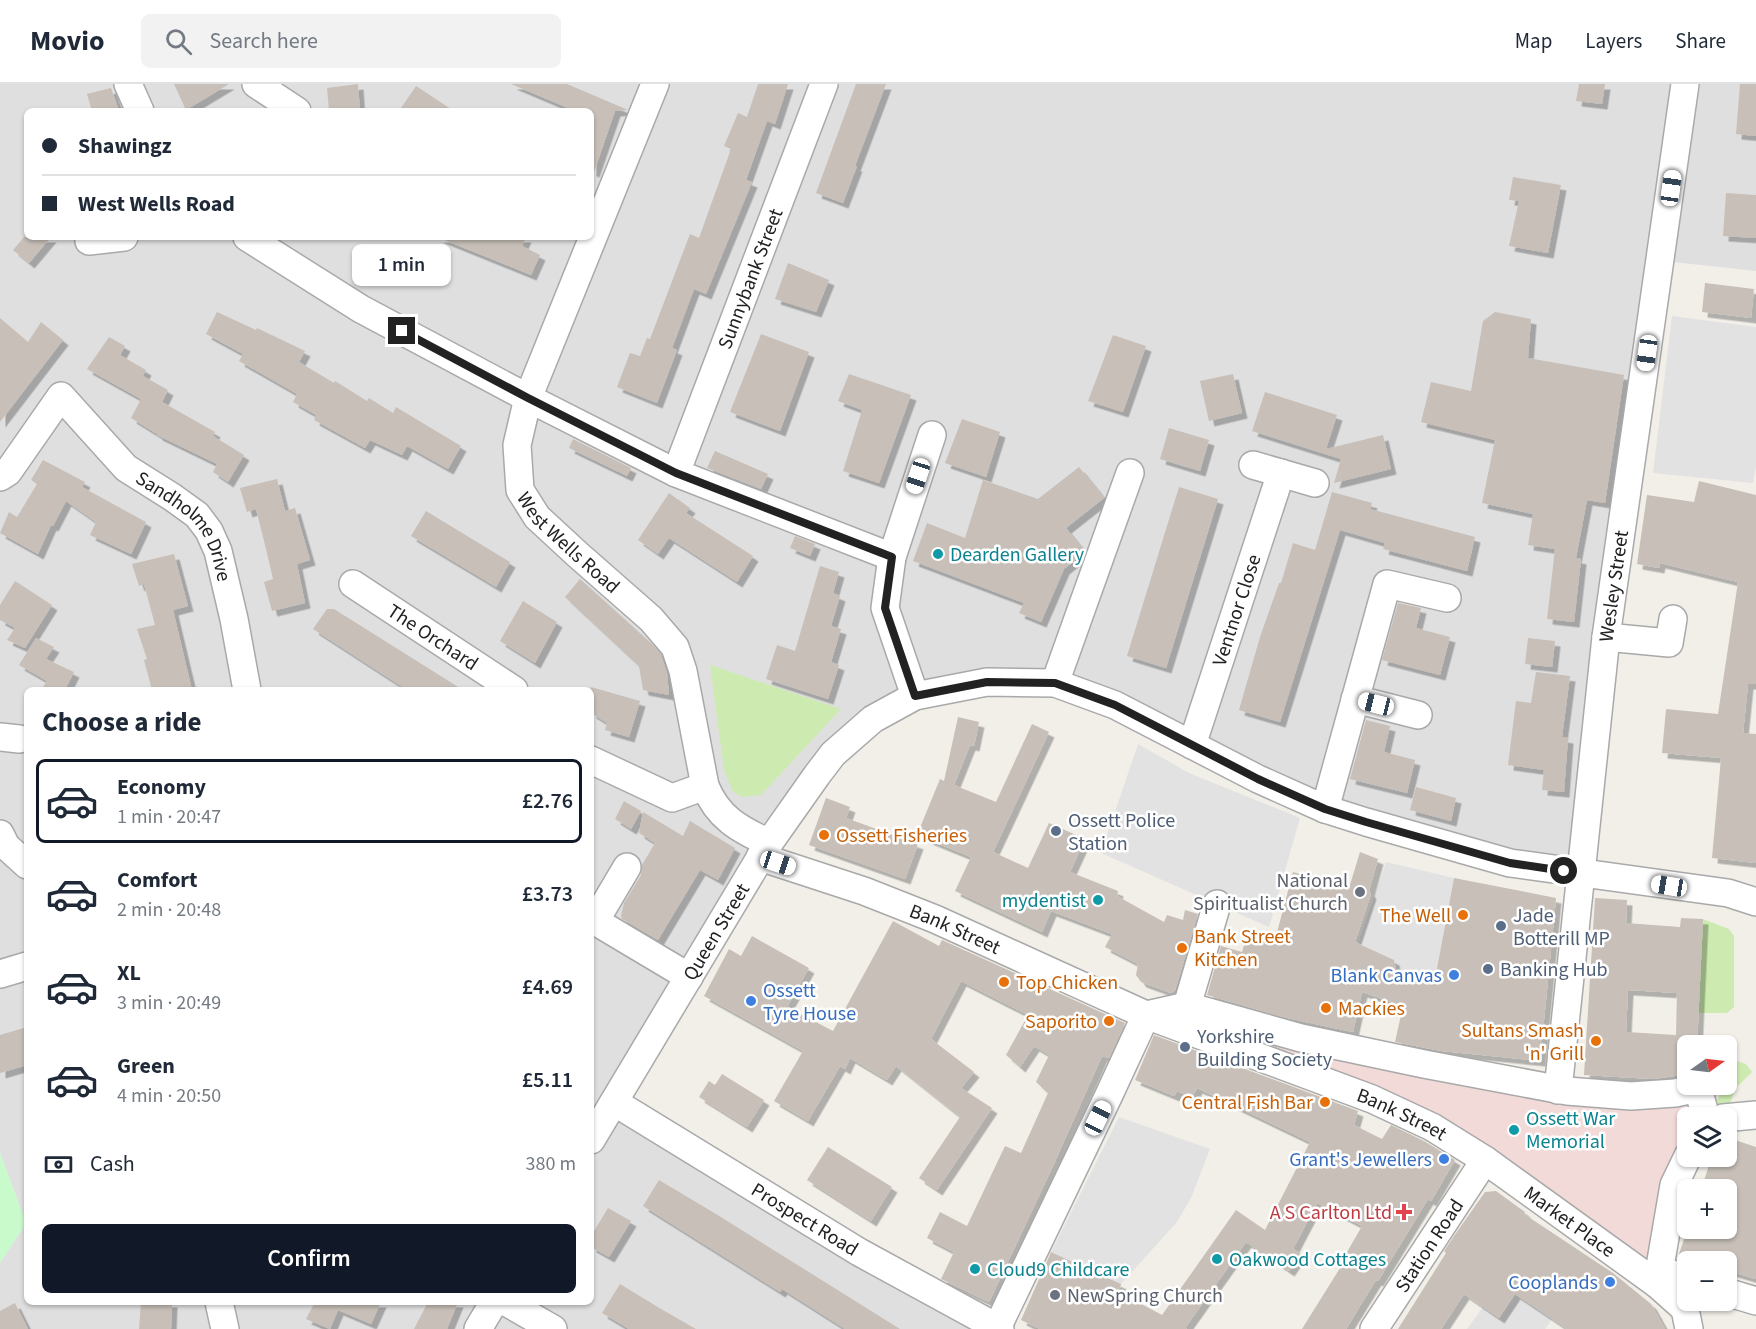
<!DOCTYPE html>
<meta charset="utf-8">
<style>
body{margin:0;font-family:"Source Sans 3",sans-serif;background:#f2f2f3;color:#1f2937;height:100vh;display:flex;flex-direction:column;font-size:22px;white-space:nowrap}
*{box-sizing:border-box;margin:0}
p{font-size:20px;color:#747a83}
.icon{flex:none;width:33px;height:33px;fill:none;stroke:currentColor;stroke-width:2;stroke-linecap:round;stroke-linejoin:round}
.map{position:relative;flex:1;overflow:hidden}
.panel{position:absolute;left:24px;top:603px;width:570px;height:618px;display:flex;flex-direction:column;background:#fff;border-radius:9px;box-shadow:0 2px 4px #0004}
.panel>*{flex:none}
.hud{position:absolute;left:24px;top:24px;width:570px;height:132px;border-radius:9px;box-shadow:0 2px 4px #0004;display:grid;align-content:center;height:132px;padding:0 18px;background:#fff}
.needle{width:39px;rotate:76deg}
.tools{position:absolute;left:1677px;top:951px;display:grid;gap:12px}
.tools a{display:grid;place-items:center;width:60px;height:60px;border-radius:9px;background:#fff;box-shadow:0 2px 4px #0004;font-size:30px}
.end{position:absolute;width:27px;height:27px;margin:-14px;border:8px solid #222;background:#fff;box-shadow:0 0 0 3px #fff}
.from{border-radius:50%}
.bubble{position:absolute;height:42px;border-radius:9px;background:#fff;box-shadow:0 2px 4px #0004;font-size:20px;font-weight:600;line-height:42px;text-align:center}
.car{position:absolute;width:18px;height:36px;margin:-18px -9px;border-radius:8px;box-shadow:0 0 4px 2px #0007;background:linear-gradient(#fff 24%,#345 0 40%,#fff 0 76%,#345 0 86%,#fff 0)}
.hud b{display:flex;align-items:center;gap:21px;height:57px;font-size:22px}
.hud b+b{border-top:2px solid #e0e1e3}
.hud i{width:15px;height:15px;background:#1f2937}
ul{padding:0;list-style:none}
li{display:flex;align-items:center;gap:18px;height:84px;margin:0 12px 9px;padding:0 6px;border:3px solid transparent;border-radius:9px}
li div{flex:1}
li b{display:block;font-size:22px}
li em{font-style:normal;font-weight:600}
li.selected{border-color:#111827}
li>.icon{width:54px;height:54px;stroke-width:1.5}
h2{padding:0 18px;font-size:27px;line-height:72px}
.pay{display:flex;align-items:center;gap:15px;height:66px;padding:0 18px;font-size:22px}
.pay p{margin-inline-start:auto}
.action{display:flex;gap:12px;margin-top:auto;padding:12px 18px}
.action a{flex:1;height:69px;border-radius:9px;background:#111827;color:#fff;font-size:24px;font-weight:600;line-height:69px;text-align:center}
header{display:flex;align-items:center;gap:36px;box-sizing:border-box;height:84px;padding:0 30px;background:#fff;border-bottom:2px solid #e0e1e3}
header strong{font-size:28px}
nav{display:flex;gap:33px;margin-inline-start:auto;font-size:21px}
.search{width:420px;height:54px;background:#f2f2f3;display:flex;align-items:center;gap:15px;box-sizing:border-box;padding:0 21px;border-radius:9px;color:#747a83;font-size:22px}
.map>svg:first-child{display:block}
.residential{fill:#e0dfdf;fill-rule:evenodd}
.commercial{fill:#f2dad9}
.grass{fill:#cdebb0}
.park{fill:#c8facc}
.parking{fill:#e2e2e2}
.building{fill:#c7bfb8;fill-rule:evenodd;filter:url(#shadow)}
.lines{fill:none;stroke-linecap:round;stroke-linejoin:round}
.minor-casing{stroke:#a9a9a9;stroke-width:30}
.minor{stroke:#fff;stroke-width:27}
.route{stroke:#222;stroke-width:8}
.culture-dot{fill:#0f9aa8;stroke:#fff;stroke-width:2}
.service-dot{fill:#5c6f8a;stroke:#fff;stroke-width:2}
.food-dot{fill:#e8710a;stroke:#fff;stroke-width:2}
.worship-dot{fill:#6b7280;stroke:#fff;stroke-width:2}
.shop-dot{fill:#3f7fe0;stroke:#fff;stroke-width:2}
.health-dot{fill:#e0444e;stroke:#fff;stroke-width:2}
.labels{text-anchor:middle;stroke-width:5;stroke-linejoin:round;paint-order:stroke}
.street-label{font-size:20px;fill:#222;stroke:#fff}
.culture-label{font-size:20px;fill:#0d838f;stroke:#fff;text-anchor:start}
.service-label{font-size:20px;fill:#4e5e75;stroke:#fff;text-anchor:start}
.food-label{font-size:20px;fill:#c56008;stroke:#fff;text-anchor:start}
.worship-label{font-size:20px;fill:#5b616d;stroke:#fff;text-anchor:end}
.shop-label{font-size:20px;fill:#366cbe;stroke:#fff;text-anchor:end}
.health-label{font-size:20px;fill:#be3a42;stroke:#fff;text-anchor:end}
</style>
<header>
<strong>Movio</strong>
<div class="search"><svg class="icon" aria-label="search" viewBox="0 0 24 24"><circle cx="10" cy="10" r="6"/><path d="M15 15l6 6"/></svg>Search here</div>
<nav><a>Map</a><a>Layers</a><a>Share</a></nav>
</header>
<div class="map">
<svg width="1756" height="1245" viewBox="0 0 1756 1245">
<defs>
<filter id="shadow"><feDropShadow dx="5.5" dy="5.5" stdDeviation="0" flood-color="#0004"/></filter>
</defs>
<rect width="100%" height="100%" fill="#f2efe9"/>
<path class="residential" d="M0 0H1685L1582 789 1366 738 1055 599 915 612 833 670 614 1018 1000 1245H0V1179L26 1139 0 1069ZM27 27H591V153H27ZM27 606H591V1218H27Z
M1697 0H1756V187L1673 178Z"/>
<path class="commercial" d="M1187 922 1348 965 1675 1009 1706 1033 1688 1034V1072L1657 1200 1485 1076 1179 942Z"/>
<path class="grass" d="M710 581 841 625 761 711 743 713 733 708 724 686Z
M1703 835 1729 845 1734 852V923L1727 929H1698Z
M1731 975 1746 980 1752 988 1735 1005 1729 1023 1712 1025 1726 1000Z"/>
<path class="park" d="M0 1069 26 1139 0 1179Z"/>
<path class="parking" d="M1672 232 1756 243V383L1753 399 1653 389Z
M1138 660 1189 689 1300 734 1269 843 1101 769Z
M1386 778 1454 794 1434 900 1396 886 1393 876 1358 859Z
M1119 1033 1210 1065 1191 1114 1177 1138 1121 1200 1051 1168Z
M1535 1180 1537 1224 1552 1235 1545 1245H1467L1483 1223 1499 1234Z"/>
<path class="building" d="M174 0H229L186 26Z
M358 0 360 27H329L327 4Z
M511 0H567L628 26 615 27 594 88 591 87V27H575Z
M758 0H788L775 40 767 37 746 96 752 98 706 210 694 205 672 264 677 266 657 319 617 303 630 269 640 272 647 254 650 255 690 150 699 154 731 65 724 62 738 29 747 33Z
M856 0H886L855 82H857L843 119 816 109Z
M1579 0H1605L1602 20 1576 17Z
M1740 0H1756V52L1736 50Z
M416 2 454 27H399Z
M111 4 119 27H92L87 10Z
M1513 93 1561 101 1548 169 1509 162 1519 117 1509 116Z
M1726 109 1756 111V154L1723 152Z
M24 153H51L29 179 13 166Z
M437 153H526L522 162 540 171 531 191Z
M788 179 829 196 816 228 775 215Z
M1705 199 1754 205 1751 234 1702 228Z
M217 228 256 246 257 244 305 267 299 278 334 299 335 297 367 317 369 314 393 329 396 323 461 362 448 385 407 362 402 371 370 356 365 364 314 336 316 331 293 318 297 310 239 277 243 270 206 250Z
M1495 228 1531 235 1528 274 1624 291 1605 419 1587 416 1576 474 1581 475 1574 538 1547 535 1555 465 1528 461 1533 430 1482 419 1495 356 1421 338 1431 298 1471 307 1483 237Z
M0 234 28 258 41 238 63 256 0 338Z
M761 250 809 268 780 347 730 328Z
M1113 251 1146 262 1123 328 1088 317Z
M109 253 125 262 120 271 146 286 143 292 168 306 162 318 215 348 213 352 244 371 228 398 213 388 217 380 157 351V350L131 334 141 315 87 285Z
M849 290 911 311 879 399 843 387 862 326 838 317Z
M1233 290 1242 329 1209 337 1200 297Z
M1265 308 1337 331 1326 365 1383 351 1391 385 1334 399 1341 375 1252 347Z
M962 335 1000 348 986 393 945 379Z
M1169 344 1209 356 1200 387 1160 375Z
M573 355 631 384 627 392 569 364Z
M715 367 768 390 761 405 707 384Z
M43 376 85 398 82 403 146 438 131 470 90 451 96 438 66 417 53 442 51 441 38 470 0 449 9 428 17 433 37 400 31 396Z
M1079 383 1104 414 1066 444 1085 468 1064 485 1041 538 1019 529 1024 519 913 477 927 439 965 454 983 396 1038 415Z
M277 395 285 427 295 424 310 476 297 480 305 519 272 527 264 498 273 495 266 465 256 425 247 428 240 404Z
M1699 397 1756 411V600H1748L1743 649 1756 650V779L1712 774 1721 674 1662 669 1666 625 1718 630 1738 498 1660 479 1659 484 1637 480 1647 411 1694 418Z
M1179 403 1218 415 1166 584 1127 572Z
M1332 408 1372 419 1370 425 1475 453 1467 487 1383 465 1385 459 1340 446 1280 638 1239 626 1260 553 1279 499H1281L1293 459 1315 466Z
M669 409 690 424 686 429 753 472 737 498 669 454 658 470 638 456Z
M426 427 510 478 496 503 411 452Z
M795 452 815 460 810 472 790 464Z
M174 470 188 522 173 526 192 606H152L144 576 147 575 137 545 155 541 144 500 139 502 132 480Z
M820 482 839 488 833 509 840 512 831 542 841 545 831 578 839 581 828 615 766 595 777 561 795 567Z
M580 495 652 560 661 571 667 589 669 611 643 606 639 582 565 513Z
M15 497 52 521 25 564 7 556 15 544 0 536V521Z
M523 517 557 538 535 579 500 557Z
M1398 519 1421 524 1416 544 1450 553 1440 591 1382 576Z
M327 525H334L463 606H407L313 545Z
M36 554 54 563 46 575 74 588 65 606H41L47 597 19 581Z
M1528 554 1555 557 1552 583 1525 580Z
M1536 588 1570 592 1562 653 1568 654 1564 708 1542 706 1544 686 1508 681 1516 617 1531 619Z
M591 603 640 617 629 653 605 646 607 639 591 629Z
M958 633 979 638 974 662 970 661 954 701 996 718 1032 640 1049 648 993 768 1028 784 1049 739 1085 755 1070 788 1118 807 1117 812 1164 838 1167 831 1183 836 1185 826 1198 830 1175 906 1171 909 1141 898 1136 891 1138 880 1105 863 1112 850 1051 827 1042 848 955 807 971 773 917 751 940 695 944 697Z
M1366 636 1390 642 1384 668 1415 676 1407 709 1350 695Z
M1416 703 1456 714 1451 737 1410 726Z
M826 714 850 723 846 734 918 760 905 795 809 761Z
M624 717 641 727 631 745 615 735Z
M643 728 683 752 690 737 735 764 718 796 700 786 658 856 622 835 621 832 624 819 641 791 642 781 655 759 639 749Z
M1360 768 1378 775 1369 807 1371 810 1355 858 1394 876 1396 886 1434 900 1454 794 1556 814 1540 977 1442 967 1395 958 1403 922 1362 908 1353 948 1283 933 1207 911 1221 862 1242 868 1248 848 1275 856 1293 788 1349 804Z
M1595 814 1627 816 1626 839 1680 843 1681 834 1703 835 1697 962H1688V990L1653 995 1584 991ZM1628 906 1677 909 1676 951 1626 948Z
M893 837 939 862 942 856 1125 939 1109 974 1102 972 1052 1084 989 1218 941 1195 954 1168 927 1154 940 1128 967 1142 1005 1062 1021 1069 1048 1009 1036 998 1049 971 1034 962 1020 983 1006 971 1028 931 961 897 931 955 974 988 961 1004 992 1024 937 1106 919 1094 960 1033 896 982 887 996 850 974 845 985 840 982 808 1037 774 1017 803 967 704 912 729 865 741 872 752 852 809 884 787 923 833 947Z
M27 943V981L0 989V951Z
M1154 951 1358 1027 1354 1041 1382 1055 1391 1041 1424 1057 1455 1076 1431 1117 1428 1115 1378 1197 1376 1196 1346 1245H1302L1345 1176 1343 1175 1362 1142 1317 1119 1293 1165 1301 1170 1289 1187 1246 1158 1185 1244 1187 1245H1040L1021 1236 1051 1168 1121 1200 1119 1208 1162 1231 1236 1126 1265 1146 1310 1058 1197 1004 1192 1014 1177 1007 1174 1012 1135 996Z
M722 990 764 1016 747 1043 699 1013 709 997 715 1001Z
M1726 1053 1756 1063V1195L1726 1186V1178H1702L1679 1170 1688 1144H1726V1106H1701L1712 1072H1726Z
M828 1063 892 1103 871 1137 807 1096Z
M659 1096 716 1130 900 1245H845L782 1205 780 1208 643 1122Z
M1496 1107 1525 1128 1524 1130 1613 1189 1651 1220 1665 1245H1567L1515 1210 1499 1234 1464 1210 1441 1245H1398L1446 1169 1444 1167 1454 1152 1485 1108Z
M608 1124 631 1137 609 1173 591 1163V1152Z
M620 1200 661 1225 696 1245H629L602 1229Z
M141 1218H172L171 1245H139Z
M315 1218H381L371 1240 338 1226 330 1245 306 1235Z
M428 1218H458L447 1245H414Z
M15 1219 28 1245H0V1227Z"/>
<g class="lines">
<defs>
<g id="minor">
<path d="M128 0 140 27"/>
<path d="M256 0 297 27"/>
<path id="s1" d="M655 0 528 314 517 361 520 406 537 433 577 470 651 535 675 563 683 587 705 702C718 734 739 745 769 759"/>
<path d="M247 153 361 225 528 314 676 389 892 473"/>
<path d="M89 157 124 153"/>
<path d="M1253 381 1315 399"/>
<path id="s2" d="M676 389 824 0"/>
<path id="s3" d="M0 393 8 388 61 312 126 384 172 413 197 431 209 447 218 467 234 535 247 606"/>
<path id="s4" d="M353 500 514 606"/>
<path d="M1606 553 1669 559 1673 535"/>
<path d="M1055 599 1130 389"/>
<path d="M915 612 885 524 892 473 932 351"/>
<path d="M1355 615 1418 631"/>
<path d="M0 653 19 655"/>
<path id="s5" d="M1192 661 1281 389"/>
<path d="M591 676 672 714 705 702"/>
<path d="M1325 725 1387 500 1447 514"/>
<path d="M0 750 6 762 27 781"/>
<path id="s6" d="M760 773 864 807 935 835 1146 931 1372 1015 1432 1043 1485 1076 1657 1200 1685 1225 1689 1245"/>
<path d="M627 783 595 837 689 893"/>
<path d="M0 890 27 882"/>
<path d="M1187 922 1217 820"/>
<path d="M1147 931 1187 922 1301 954 1424 980 1567 1007 1631 1012 1675 1009 1698 1004 1706 1034"/>
<path id="s7" d="M1558 1006 1606 553 1685 0"/>
<path id="s8" d="M614 1018 859 1168 1000 1245"/>
<path d="M1723 1034 1756 1031"/>
<path id="s9" d="M591 1056 769 759 817 691 833 670 873 635 915 612 987 598 1055 599 1115 621 1258 695 1325 725 1366 738 1510 779 1728 809 1756 818"/>
<path d="M1659 1186 1688 1195"/>
<path d="M1657 1200 1674 1101 1688 1072"/>
<path d="M1726 1208 1756 1217"/>
<path d="M219 1218 225 1245"/>
<path d="M506 1218 553 1245"/>
<path d="M997 1244 1108 1013 1146 931"/>
<path d="M478 1245 494 1218"/>
<path id="s10" d="M1374 1245 1485 1076"/>
</g>
</defs>
<use href="#minor" class="minor-casing"/>
<use href="#minor" class="minor"/>
</g>
<g class="lines">
<path class="route" d="M402 247 528 314 676 389 892 473 885 524 915 612 987 598 1055 599 1115 621 1258 695 1325 725 1366 738 1510 779 1564 787"/>
</g>
<g class="culture-dot">
<circle cx="938" cy="470" r="6"/>
<circle cx="1098" cy="816" r="6"/>
<circle cx="1514" cy="1046" r="6"/>
<circle cx="1217" cy="1175" r="6"/>
<circle cx="975" cy="1185" r="6"/>
</g>
<g class="service-dot">
<circle cx="1056" cy="747" r="6"/>
<circle cx="1501" cy="842" r="6"/>
<circle cx="1488" cy="885" r="6"/>
<circle cx="1185" cy="963" r="6"/>
</g>
<g class="food-dot">
<circle cx="824" cy="751" r="6"/>
<circle cx="1463" cy="831" r="6"/>
<circle cx="1182" cy="864" r="6"/>
<circle cx="1004" cy="898" r="6"/>
<circle cx="1326" cy="924" r="6"/>
<circle cx="1109" cy="937" r="6"/>
<circle cx="1596" cy="957" r="6"/>
<circle cx="1325" cy="1018" r="6"/>
</g>
<g class="worship-dot">
<circle cx="1360" cy="808" r="6"/>
<circle cx="1055" cy="1211" r="6"/>
</g>
<g class="shop-dot">
<circle cx="1454" cy="891" r="6"/>
<circle cx="751" cy="917" r="6"/>
<circle cx="1444" cy="1075" r="6"/>
<circle cx="1610" cy="1198" r="6"/>
</g>
<path class="health-dot" d="M1401 1119h6v6h6v6h-6v6h-6v-6h-6v-6h6z"/>
<g class="labels">
<g class="street-label">
<text dy="7" stroke="none"><textPath href="#s2" startOffset="208">Sunnybank Street</textPath></text>
<text dy="7" stroke="none"><textPath href="#s3" startOffset="285">Sandholme Drive</textPath></text>
<text dy="7" stroke="none"><textPath href="#s1" startOffset="504">West Wells Road</textPath></text>
<text dy="7" stroke="none"><textPath href="#s7" startOffset="507">Wesley Street</textPath></text>
<text dy="7" stroke="none"><textPath href="#s5" startOffset="142">Ventnor Close</textPath></text>
<text dy="7" stroke="none"><textPath href="#s4" startOffset="96">The Orchard</textPath></text>
<text dy="7" stroke="none"><textPath href="#s6" startOffset="208">Bank Street</textPath></text>
<text dy="7" stroke="none"><textPath href="#s9" startOffset="243">Queen Street</textPath></text>
<text dy="7" stroke="none"><textPath href="#s6" startOffset="692">Bank Street</textPath></text>
<text dy="7" stroke="none"><textPath href="#s8" startOffset="224">Prospect Road</textPath></text>
<text dy="7" stroke="none"><textPath href="#s6" startOffset="892">Market Place</textPath></text>
<text dy="7" stroke="none"><textPath href="#s10" startOffset="100">Station Road</textPath></text>
</g>
<g class="culture-label">
<text x="950" y="477">Dearden Gallery</text>
<text x="1086" y="823" text-anchor="end">mydentist</text>
<text x="1526" y="1041">Ossett War<tspan x="1526" dy="23">Memorial</tspan></text>
<text x="1229" y="1182">Oakwood Cottages</text>
<text x="987" y="1192">Cloud9 Childcare</text>
</g>
<g class="service-label">
<text x="1068" y="743">Ossett Police<tspan x="1068" dy="23">Station</tspan></text>
<text x="1513" y="838">Jade<tspan x="1513" dy="23">Botterill MP</tspan></text>
<text x="1500" y="892">Banking Hub</text>
<text x="1197" y="959">Yorkshire<tspan x="1197" dy="23">Building Society</tspan></text>
</g>
<g class="food-label">
<text x="836" y="758">Ossett Fisheries</text>
<text x="1451" y="838" text-anchor="end">The Well</text>
<text x="1194" y="859">Bank Street<tspan x="1194" dy="23">Kitchen</tspan></text>
<text x="1016" y="905">Top Chicken</text>
<text x="1338" y="931">Mackies</text>
<text x="1097" y="944" text-anchor="end">Saporito</text>
<text x="1584" y="953" text-anchor="end">Sultans Smash<tspan x="1584" dy="23">'n' Grill</tspan></text>
<text x="1313" y="1025" text-anchor="end">Central Fish Bar</text>
</g>
<g class="worship-label">
<text x="1348" y="803">National<tspan x="1348" dy="23">Spiritualist Church</tspan></text>
<text x="1067" y="1218" text-anchor="start">NewSpring Church</text>
</g>
<g class="shop-label">
<text x="1442" y="898">Blank Canvas</text>
<text x="763" y="913" text-anchor="start">Ossett<tspan x="763" dy="23">Tyre House</tspan></text>
<text x="1432" y="1082">Grant's Jewellers</text>
<text x="1598" y="1205">Cooplands</text>
</g>
<g class="health-label">
<text x="1392" y="1135">A S Carlton Ltd</text>
</g>
</g>
</svg>
<div class="tools">
<a><svg class="needle" viewBox="-14 -14 28 28"><path d="M0-13l5 13h-10z" fill="#e53935"/><path d="M0 13l5-13h-10z" fill="#747a83"/></svg></a>
<a><svg class="icon" aria-label="layers" viewBox="0 0 24 24"><path d="M12 4l9 5-9 5-9-5zM3 14l9 5 9-5"/></svg></a>
<a>+</a>
<a>−</a>
</div>
<i class="end from" style="left:1564px;top:787px"></i>
<i class="end" style="left:402px;top:247px"></i>
<div class="bubble" style="left:352px;top:160px;width:99px">1 min</div>
<i class="car" style="left:1671px;top:104px;rotate:8deg"></i>
<i class="car" style="left:1647px;top:269px;rotate:188deg"></i>
<i class="car" style="left:918px;top:392px;rotate:198deg"></i>
<i class="car" style="left:1376px;top:620px;rotate:284deg"></i>
<i class="car" style="left:778px;top:779px;rotate:108deg"></i>
<i class="car" style="left:1669px;top:802px;rotate:279deg"></i>
<i class="car" style="left:1098px;top:1034px;rotate:26deg"></i>
<div class="hud">
<b><i class="from"></i>Shawingz</b>
<b><i></i>West Wells Road</b>
</div>
<section class="panel">
<h2>Choose a ride</h2>
<ul>
<li class="selected"><svg class="icon" aria-label="car" viewBox="0 0 24 24"><path d="M5 17H2v-5l4-1 3-4h7l3 4 3 1v5h-3M9 17h6M6 11h13"/><circle cx="7" cy="17" r="2"/><circle cx="17" cy="17" r="2"/></svg><div><b>Economy</b><p>1 min · 20:47</p></div><em>£2.76</em></li>
<li><svg class="icon" aria-label="car" viewBox="0 0 24 24"><path d="M5 17H2v-5l4-1 3-4h7l3 4 3 1v5h-3M9 17h6M6 11h13"/><circle cx="7" cy="17" r="2"/><circle cx="17" cy="17" r="2"/></svg><div><b>Comfort</b><p>2 min · 20:48</p></div><em>£3.73</em></li>
<li><svg class="icon" aria-label="car" viewBox="0 0 24 24"><path d="M5 17H2v-5l4-1 3-4h7l3 4 3 1v5h-3M9 17h6M6 11h13"/><circle cx="7" cy="17" r="2"/><circle cx="17" cy="17" r="2"/></svg><div><b>XL</b><p>3 min · 20:49</p></div><em>£4.69</em></li>
<li><svg class="icon" aria-label="car" viewBox="0 0 24 24"><path d="M5 17H2v-5l4-1 3-4h7l3 4 3 1v5h-3M9 17h6M6 11h13"/><circle cx="7" cy="17" r="2"/><circle cx="17" cy="17" r="2"/></svg><div><b>Green</b><p>4 min · 20:50</p></div><em>£5.11</em></li>
</ul>
<div class="pay"><svg class="icon" aria-label="cash" viewBox="0 0 24 24"><path d="M3 7h18v10H3z"/><circle cx="12" cy="12" r="2"/></svg>Cash<p>380 m</p></div>
<div class="action"><a>Confirm</a></div>
</section>
</div>
